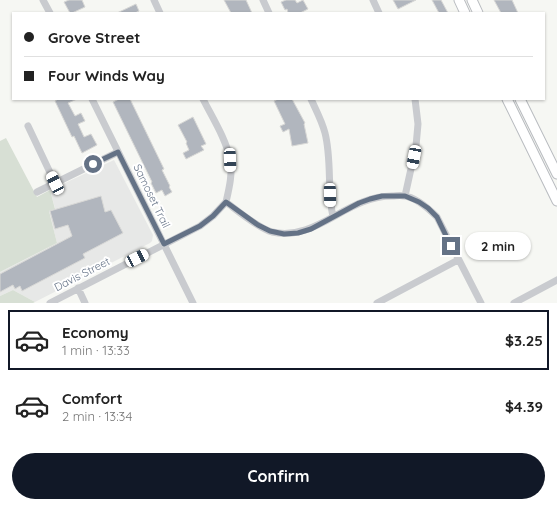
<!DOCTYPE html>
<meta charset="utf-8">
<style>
body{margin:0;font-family:Quicksand,sans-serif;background:#f2f2f2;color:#222;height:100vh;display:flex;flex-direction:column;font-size:15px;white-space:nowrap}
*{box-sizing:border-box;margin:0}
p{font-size:13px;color:#767676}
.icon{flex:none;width:22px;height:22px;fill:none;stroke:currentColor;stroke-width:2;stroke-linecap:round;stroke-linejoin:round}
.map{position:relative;height:303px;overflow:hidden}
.sheet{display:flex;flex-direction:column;background:#fff;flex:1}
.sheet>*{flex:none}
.hud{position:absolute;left:12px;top:12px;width:533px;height:88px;border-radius:0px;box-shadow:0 1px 3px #0004;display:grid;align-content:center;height:88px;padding:0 12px;background:#fff}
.end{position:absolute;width:18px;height:18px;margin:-9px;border:5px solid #647286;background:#fff;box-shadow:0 0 0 2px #fff}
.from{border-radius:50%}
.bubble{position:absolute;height:28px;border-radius:14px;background:#fff;box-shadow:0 1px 3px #0004;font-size:13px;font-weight:800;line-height:28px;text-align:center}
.car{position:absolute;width:12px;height:24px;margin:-12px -6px;border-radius:5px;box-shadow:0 0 3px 1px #0007;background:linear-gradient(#fff 24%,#345 0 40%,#fff 0 76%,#345 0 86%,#fff 0)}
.hud b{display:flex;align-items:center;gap:14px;height:38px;font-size:15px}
.hud b+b{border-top:1px solid #e0e0e0}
.hud i{width:10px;height:10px;background:#222}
ul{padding:7px 0 0;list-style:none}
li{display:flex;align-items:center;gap:12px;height:60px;margin:0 8px 6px;padding:0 4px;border:2px solid transparent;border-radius:0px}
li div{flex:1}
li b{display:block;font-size:15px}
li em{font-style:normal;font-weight:800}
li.selected{border-color:#111827}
li>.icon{width:36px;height:36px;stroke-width:1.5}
.primary-button{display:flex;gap:8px;margin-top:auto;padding:8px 12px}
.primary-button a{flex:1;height:46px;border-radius:24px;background:#111827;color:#fff;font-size:16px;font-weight:800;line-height:46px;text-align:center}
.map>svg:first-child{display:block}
.built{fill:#e7e8e7}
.green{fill:#d7dfd4}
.building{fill:#b1b6be;stroke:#d8d8d6}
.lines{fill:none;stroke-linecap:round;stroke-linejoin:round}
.major-casing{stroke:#b9bcc0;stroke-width:11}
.minor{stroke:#c9cbcf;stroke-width:7}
.major{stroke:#fff;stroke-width:9}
.route{stroke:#647286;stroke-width:5}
.labels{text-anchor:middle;stroke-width:4;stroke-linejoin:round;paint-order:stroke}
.street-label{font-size:11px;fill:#647286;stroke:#fff}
</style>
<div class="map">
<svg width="557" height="303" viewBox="0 0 557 303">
<rect width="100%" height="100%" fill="#f6f7f3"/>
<path class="built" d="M114 160 153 235 152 241 150 243 35 302 13 290 0 296V272L57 243 49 211 55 208 50 190Z"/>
<path class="green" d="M6 138 37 197 50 190 55 209 49 211 57 243 0 272V141Z
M13 290 35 302 33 303H0V296Z"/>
<path class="building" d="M69 0H82L85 7 72 13H70L64 2Z
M224 0H246L252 13H231Z
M286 0H295L297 3 303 0 308 9 300 13H288L287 9 285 10 281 2Z
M393 0H416L398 9Z
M432 0H441L448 13H439Z
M494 0H512L518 13H501Z
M136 4 139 11 135 13H117Z
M58 99H77L68 103 75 116 81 113 85 121 78 124 84 137 91 134 97 145 82 153 74 136 72 137 55 101Z
M119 99H130L164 169 162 170 170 186 169 187 172 192 165 196 162 190 156 193 151 183 152 182 113 102Z
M278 99H292L305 123 304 124 308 143 292 146 289 129 283 132 280 126 285 124 274 101Z
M193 117 206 144 201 146 204 150 186 159 183 153 189 150 186 143 187 142 178 125Z
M101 196 105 212 111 210 123 233 83 254 85 258 22 291 20 286 15 289 13 285 0 292V274L72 236 68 225 55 229 50 211Z"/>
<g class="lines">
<defs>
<path id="major" d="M459 0 465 13
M472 0 478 13
M507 99 557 201
M520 99 557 174"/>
</defs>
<use href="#major" class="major-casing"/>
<path class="minor" d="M43 0 50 13
M154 0 160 13
M263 0 269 13
M373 0 379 13
M92 99 193 303
M203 99C212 117 226 139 230 159 233 173 229 189 226 202
M311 99C316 110 322 121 325 133 332 160 327 190 333 217
M28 126 55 183
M37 192 118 152
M405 196 416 146 418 124 415 99
M226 202C238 211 258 228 272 232 317 242 346 196 392 196 396 196 400 195 404 196 415 197 429 209 437 217L481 303
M78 288 85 303
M50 303 200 226 213 216 226 202
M377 303 458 260
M514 303 557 280"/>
<use href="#major" class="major"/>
</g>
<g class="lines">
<path class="route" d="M93 164 118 152 164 244 200 226 213 216 226 202 258 225 270 231 284 234 298 233 311 229 359 203 370 199 382 196H405L419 202 428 208 437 217 451 246"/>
</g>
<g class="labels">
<g class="street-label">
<text transform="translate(152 196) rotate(64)" y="4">Samoset Trail</text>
<text transform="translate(82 274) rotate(-27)" y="4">Davis Street</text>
</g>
</g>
</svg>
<i class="end from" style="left:93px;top:164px"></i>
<i class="end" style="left:451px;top:246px"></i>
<div class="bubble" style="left:465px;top:232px;width:66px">2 min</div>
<i class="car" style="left:414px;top:157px;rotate:191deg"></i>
<i class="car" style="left:230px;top:160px;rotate:178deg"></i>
<i class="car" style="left:55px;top:183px;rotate:334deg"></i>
<i class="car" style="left:330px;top:195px;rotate:179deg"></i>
<i class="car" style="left:137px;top:258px;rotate:63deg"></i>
<div class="hud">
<b><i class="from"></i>Grove Street</b>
<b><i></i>Four Winds Way</b>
</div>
</div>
<section class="sheet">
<ul>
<li class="selected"><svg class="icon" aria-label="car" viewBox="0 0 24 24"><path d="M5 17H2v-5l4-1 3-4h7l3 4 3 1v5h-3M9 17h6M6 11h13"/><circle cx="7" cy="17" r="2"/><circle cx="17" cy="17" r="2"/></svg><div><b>Economy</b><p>1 min · 13:33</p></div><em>$3.25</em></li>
<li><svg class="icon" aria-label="car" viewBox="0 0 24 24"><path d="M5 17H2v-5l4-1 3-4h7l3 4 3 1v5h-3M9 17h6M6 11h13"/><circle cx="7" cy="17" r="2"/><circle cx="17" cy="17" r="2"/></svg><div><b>Comfort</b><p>2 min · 13:34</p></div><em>$4.39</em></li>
</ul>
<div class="primary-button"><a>Confirm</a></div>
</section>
